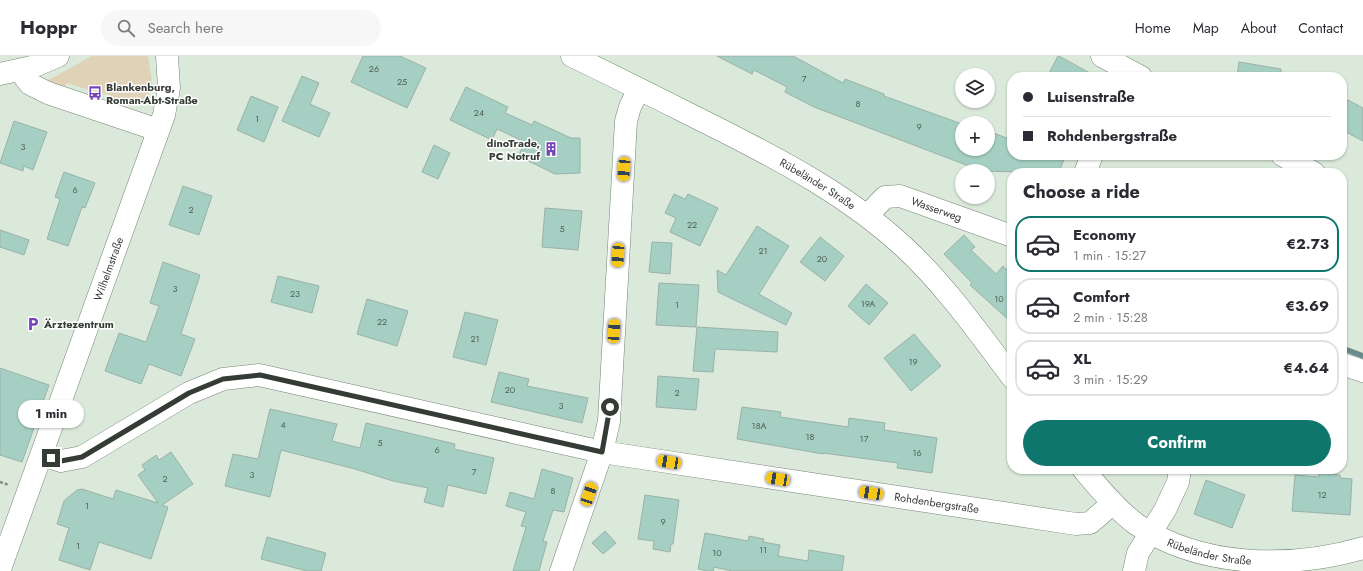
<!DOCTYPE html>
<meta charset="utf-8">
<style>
body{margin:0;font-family:Jost,sans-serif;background:#f7f7f7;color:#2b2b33;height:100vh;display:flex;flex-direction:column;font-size:15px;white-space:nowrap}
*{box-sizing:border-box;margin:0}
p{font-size:13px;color:#7c7c81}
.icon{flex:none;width:22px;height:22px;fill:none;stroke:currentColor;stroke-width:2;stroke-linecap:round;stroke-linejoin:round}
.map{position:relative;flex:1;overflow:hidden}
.panel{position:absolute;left:1007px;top:112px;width:340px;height:306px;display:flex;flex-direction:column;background:#fff;border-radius:16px;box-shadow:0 1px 3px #0004}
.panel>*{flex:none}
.hud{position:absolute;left:1007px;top:16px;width:340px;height:88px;border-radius:16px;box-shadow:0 1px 3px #0004;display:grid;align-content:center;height:88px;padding:0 16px;background:#fff}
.buttons{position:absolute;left:955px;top:12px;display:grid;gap:8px}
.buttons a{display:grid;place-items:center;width:40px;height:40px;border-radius:50%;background:#fff;box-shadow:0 1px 3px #0004;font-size:20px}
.end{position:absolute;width:18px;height:18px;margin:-9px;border:5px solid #353b35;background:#fff;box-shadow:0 0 0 2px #fff}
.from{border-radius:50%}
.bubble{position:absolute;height:28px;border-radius:14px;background:#fff;box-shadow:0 1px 3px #0004;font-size:13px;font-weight:700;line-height:28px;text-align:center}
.car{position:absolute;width:12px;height:24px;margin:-12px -6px;border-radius:5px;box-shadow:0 0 3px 1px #0007;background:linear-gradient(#f5c518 24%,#345 0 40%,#f5c518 0 76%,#345 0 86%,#f5c518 0)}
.hud b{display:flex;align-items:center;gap:14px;height:38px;font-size:15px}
.hud b+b{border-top:1px solid #e1e1e2}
.hud i{width:10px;height:10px;background:#2b2b33}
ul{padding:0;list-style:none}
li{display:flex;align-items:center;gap:12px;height:56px;margin:0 8px 6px;padding:0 8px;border:2px solid #e1e1e2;border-radius:16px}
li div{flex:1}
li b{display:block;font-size:15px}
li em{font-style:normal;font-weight:700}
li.active{border-color:#0f766e}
li>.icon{width:36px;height:36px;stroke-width:1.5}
h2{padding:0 16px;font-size:18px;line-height:48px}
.cta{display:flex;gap:8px;margin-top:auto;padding:8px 16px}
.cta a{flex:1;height:46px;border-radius:24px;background:#0f766e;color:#fff;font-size:16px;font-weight:700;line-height:46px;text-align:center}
header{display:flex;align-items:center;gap:24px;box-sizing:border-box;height:56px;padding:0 20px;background:#fff;border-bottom:1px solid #e1e1e2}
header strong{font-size:19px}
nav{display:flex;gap:22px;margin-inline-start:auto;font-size:14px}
.search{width:280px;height:36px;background:#f7f7f7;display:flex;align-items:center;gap:10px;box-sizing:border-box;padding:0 14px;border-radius:22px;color:#7c7c81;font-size:15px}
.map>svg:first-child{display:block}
.green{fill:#e0d2b7}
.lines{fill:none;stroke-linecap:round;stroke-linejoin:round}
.stream{stroke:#6a8b8c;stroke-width:5.5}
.building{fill:#a5cfc2;stroke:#9bb1aa}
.street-casing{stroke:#788577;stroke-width:23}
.primary-casing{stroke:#788577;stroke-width:23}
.path{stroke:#859085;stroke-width:2.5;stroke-dasharray:3 2;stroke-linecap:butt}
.street{stroke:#fff;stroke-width:22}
.primary{stroke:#fff;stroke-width:22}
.route{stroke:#353b35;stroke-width:5}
.labels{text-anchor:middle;stroke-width:3;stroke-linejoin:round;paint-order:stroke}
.number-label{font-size:9px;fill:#516058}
.poi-label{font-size:11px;font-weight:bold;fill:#353b35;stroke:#fff;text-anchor:start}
.street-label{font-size:11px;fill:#353b35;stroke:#fff}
</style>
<header>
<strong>Hoppr</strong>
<div class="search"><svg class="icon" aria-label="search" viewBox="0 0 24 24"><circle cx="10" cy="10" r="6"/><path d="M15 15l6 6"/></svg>Search here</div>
<nav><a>Home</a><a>Map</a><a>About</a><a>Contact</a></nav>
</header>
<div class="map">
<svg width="1363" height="515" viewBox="0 0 1363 515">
<rect width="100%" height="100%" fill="#dae9d9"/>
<path class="green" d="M92 0H148L152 27 146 45 131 48 109 41V39L99 36 98 37 67 27 64 33 47 25Z"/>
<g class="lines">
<path class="stream" d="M1342 292 1363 300"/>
</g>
<path class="building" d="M363 0H400L426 12 407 52 351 26Z
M717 0H793L843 27 845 23 884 38V40L962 68V93H988V75L1012 84V99H1052L1064 103 1059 117 982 115 814 51 785 36 787 31 754 14 752 18Z
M1058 0H1059L1097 21H1047Z
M1239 6 1281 13V21H1237Z
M302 20 319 27 310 48 330 57 319 81 282 65Z
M466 31 508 51 505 57 532 69 534 65 571 82H580V117L555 118 518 100 525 86 497 73 492 84 450 64Z
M251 40 278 51 264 86 237 74Z
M1348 44 1363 52V85L1342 74V54Z
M14 65 47 76 33 114 24 110 23 115 0 107Z
M434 89 450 97 438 123 422 116Z
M64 116 95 127 85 152 82 151 68 190 47 183 60 143 55 141Z
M183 130 212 140 199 179 169 169Z
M674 138 685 143 688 138 718 152 700 190 670 176 676 162 665 157Z
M545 152 582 155 578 194 542 191Z
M757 170 789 190 759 238 792 257 786 269 718 236 717 214 726 219Z
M0 174 29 184 24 199 0 191Z
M964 179 975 191 971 194 996 218 1003 210 1012 219V267L970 229 972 227 944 198Z
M820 181 844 200 825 225 800 206Z
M652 186 672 187 670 218 649 216Z
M163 206 200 219 181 278 195 283 181 320 149 308 141 328 105 315 119 277 146 286 159 250 150 247Z
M278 220 319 230 312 257 271 246Z
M659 227 699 229 696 271 656 269Z
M866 228 888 247 869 269 848 250Z
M367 243 408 255 397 290 357 278Z
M465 256 498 264 486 309 453 301Z
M697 271 778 276 777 296 715 293 713 316 693 315Z
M914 278 941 310 911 335 884 302Z
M0 312 49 329 22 406 0 399Z
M499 316 529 323 527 330 588 342 582 367 491 346Z
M658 320 699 323 696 354 656 351Z
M742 351 781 356 780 361 848 371 849 362 885 367 884 374 937 382 932 417 897 412 898 407 823 397V398L737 383Z
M270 353 337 368 332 385 360 392 366 367 455 388 454 393 494 402 486 438 448 429 443 451 424 446 428 432 393 425 355 413 281 394 270 441 225 430 233 398 258 403Z
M171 396 193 428 162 449 168 451 151 503 99 486 90 514 59 504 69 472 57 468 64 445 77 434 82 433 113 443 116 434 158 447 138 419 145 414 142 409 156 399 159 404Z
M542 413 573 422 564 456 553 454 543 485 547 486 539 515H513L526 471 521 470 526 456 506 450 510 436 534 443Z
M1319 417 1340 419V422L1352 423 1350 459 1292 455 1295 419 1319 421Z
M1206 424 1245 439 1232 472 1194 458Z
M645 439 679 444 673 488H671L670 496 653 493 654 485 638 483Z
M605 475 616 487 603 498 592 487Z
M705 477 748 485 749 480 764 483 763 486 780 489 778 500 808 505 809 494 844 500 842 515H732L714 511 713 515H708L698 513Z
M267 481 326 497 321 515H307L261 503Z"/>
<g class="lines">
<defs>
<g id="street">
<path d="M1102 0 1141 21"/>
<path d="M19 14 30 28 48 37 158 74"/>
<path d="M1282 99 1314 117"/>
<path d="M1085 117 1092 99"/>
<path id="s1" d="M867 160 885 141 900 140 1012 180"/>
<path d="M1342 308 1363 315"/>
<path id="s2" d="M42 399 61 405 82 401 189 337 223 323 259 319 602 396 1076 468 1090 467 1113 447"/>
<path id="s3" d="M0 513 164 59 169 32 167 0"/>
<path d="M561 515 602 396 609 365 626 65 630 51 639 33"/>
<path d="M1134 515 1138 497 1165 454 1178 426 1180 413"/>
</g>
<g id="primary">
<path id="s4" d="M572 0C622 24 671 49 721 74 786 107 850 141 904 191 945 229 978 276 1012 321"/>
<path d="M0 18 32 11 58 0"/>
<path id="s5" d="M1083 413C1099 432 1116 453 1136 468 1201 512 1290 513 1363 492"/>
</g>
</defs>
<use href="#street" class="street-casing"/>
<use href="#primary" class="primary-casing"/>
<path class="path" d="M0 426 9 429"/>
<use href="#street" class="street"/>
<use href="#primary" class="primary"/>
</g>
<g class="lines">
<path class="route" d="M51 402 61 405 82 401 189 337 223 323 260 319 602 396 610 351"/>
</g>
<defs>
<symbol id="bus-bare" viewBox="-9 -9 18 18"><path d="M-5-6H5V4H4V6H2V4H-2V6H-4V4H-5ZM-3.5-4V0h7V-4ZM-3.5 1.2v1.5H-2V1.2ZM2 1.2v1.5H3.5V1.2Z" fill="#7444bc" stroke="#fff" stroke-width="2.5" paint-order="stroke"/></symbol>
<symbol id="building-bare" viewBox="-9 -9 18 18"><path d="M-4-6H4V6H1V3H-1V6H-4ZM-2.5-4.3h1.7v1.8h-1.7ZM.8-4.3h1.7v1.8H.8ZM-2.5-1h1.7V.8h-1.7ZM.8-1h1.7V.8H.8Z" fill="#7444bc" stroke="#fff" stroke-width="2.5" paint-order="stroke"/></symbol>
<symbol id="parking-bare" viewBox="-9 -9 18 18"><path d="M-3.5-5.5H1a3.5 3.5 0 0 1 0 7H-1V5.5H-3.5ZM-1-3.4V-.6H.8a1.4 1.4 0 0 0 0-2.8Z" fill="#7444bc" stroke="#fff" stroke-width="2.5" paint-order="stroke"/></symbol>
</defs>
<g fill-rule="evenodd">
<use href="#bus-bare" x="85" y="27" width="20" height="20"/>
<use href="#building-bare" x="541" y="83" width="20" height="20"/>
<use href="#parking-bare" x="23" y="258" width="20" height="20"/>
</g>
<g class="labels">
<g class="number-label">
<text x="374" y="16">26</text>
<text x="804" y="26">7</text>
<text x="402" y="29">25</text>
<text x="858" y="51">8</text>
<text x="479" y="60">24</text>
<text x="257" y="66">1</text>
<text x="919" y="74">9</text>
<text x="23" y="94">3</text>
<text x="75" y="137">6</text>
<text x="191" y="157">2</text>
<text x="692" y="172">22</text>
<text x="562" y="176">5</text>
<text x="763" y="198">21</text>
<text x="822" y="206">20</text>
<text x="175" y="236">3</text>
<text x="295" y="241">23</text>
<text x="999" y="246">10</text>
<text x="868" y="251">19A</text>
<text x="677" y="252">1</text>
<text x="382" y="269">22</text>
<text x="475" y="286">21</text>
<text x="913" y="309">19</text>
<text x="510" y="337">20</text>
<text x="677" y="340">2</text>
<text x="561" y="353">3</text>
<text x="283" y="372">4</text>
<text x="759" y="373">18A</text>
<text x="810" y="384">18</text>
<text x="864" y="386">17</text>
<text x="380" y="390">5</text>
<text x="437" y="397">6</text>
<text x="917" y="400">16</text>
<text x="474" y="419">7</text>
<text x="252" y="422">3</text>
<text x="165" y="426">2</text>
<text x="553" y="438">8</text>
<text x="1322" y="442">12</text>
<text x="87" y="453">1</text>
<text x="663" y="469">9</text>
<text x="78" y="493">1</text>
<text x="763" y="497">11</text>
<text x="717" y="500">10</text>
</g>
<g class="poi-label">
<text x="106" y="35">Blankenburg,<tspan x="106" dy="13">Roman-Abt-Straße</tspan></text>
<text x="540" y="91" text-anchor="end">dinoTrade,<tspan x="540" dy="13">PC Notruf</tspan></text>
<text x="44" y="272">Ärztezentrum</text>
</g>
<g class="street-label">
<text dy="4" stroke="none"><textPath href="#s4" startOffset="277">Rübeländer Straße</textPath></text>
<text dy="4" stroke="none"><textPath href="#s1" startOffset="80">Wasserweg</textPath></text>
<text dy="4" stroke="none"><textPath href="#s3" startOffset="319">Wilhelmstraße</textPath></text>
<text dy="4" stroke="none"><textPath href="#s2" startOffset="929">Rohdenbergstraße</textPath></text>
<text dy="4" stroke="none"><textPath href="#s5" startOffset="156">Rübeländer Straße</textPath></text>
</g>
</g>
</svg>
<div class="buttons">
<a><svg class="icon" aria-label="layers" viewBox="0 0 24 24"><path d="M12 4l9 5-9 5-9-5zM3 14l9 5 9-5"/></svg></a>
<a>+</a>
<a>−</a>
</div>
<i class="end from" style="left:610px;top:351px"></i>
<i class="end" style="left:51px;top:402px"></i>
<div class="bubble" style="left:18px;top:344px;width:66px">1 min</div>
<i class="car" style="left:624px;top:113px;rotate:184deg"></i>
<i class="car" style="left:618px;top:199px;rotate:184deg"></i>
<i class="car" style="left:614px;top:275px;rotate:3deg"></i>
<i class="car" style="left:669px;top:406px;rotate:279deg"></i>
<i class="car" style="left:778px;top:423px;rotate:279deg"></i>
<i class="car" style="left:871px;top:437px;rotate:279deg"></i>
<i class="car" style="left:589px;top:438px;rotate:18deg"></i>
<div class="hud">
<b><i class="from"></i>Luisenstraße</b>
<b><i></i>Rohdenbergstraße</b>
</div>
<section class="panel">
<h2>Choose a ride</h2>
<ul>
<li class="active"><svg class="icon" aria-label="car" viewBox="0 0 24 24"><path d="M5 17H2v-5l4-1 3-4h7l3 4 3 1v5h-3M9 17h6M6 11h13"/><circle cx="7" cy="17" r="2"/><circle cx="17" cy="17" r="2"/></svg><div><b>Economy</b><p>1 min · 15:27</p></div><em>€2.73</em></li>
<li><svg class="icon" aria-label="car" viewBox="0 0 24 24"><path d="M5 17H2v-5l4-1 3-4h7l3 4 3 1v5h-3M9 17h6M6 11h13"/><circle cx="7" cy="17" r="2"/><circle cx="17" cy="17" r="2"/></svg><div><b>Comfort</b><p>2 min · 15:28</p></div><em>€3.69</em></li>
<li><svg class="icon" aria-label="car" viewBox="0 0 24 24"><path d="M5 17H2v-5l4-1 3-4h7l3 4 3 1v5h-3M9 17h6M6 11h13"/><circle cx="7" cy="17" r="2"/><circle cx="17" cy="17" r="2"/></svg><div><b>XL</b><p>3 min · 15:29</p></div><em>€4.64</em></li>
</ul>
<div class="cta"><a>Confirm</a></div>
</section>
</div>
